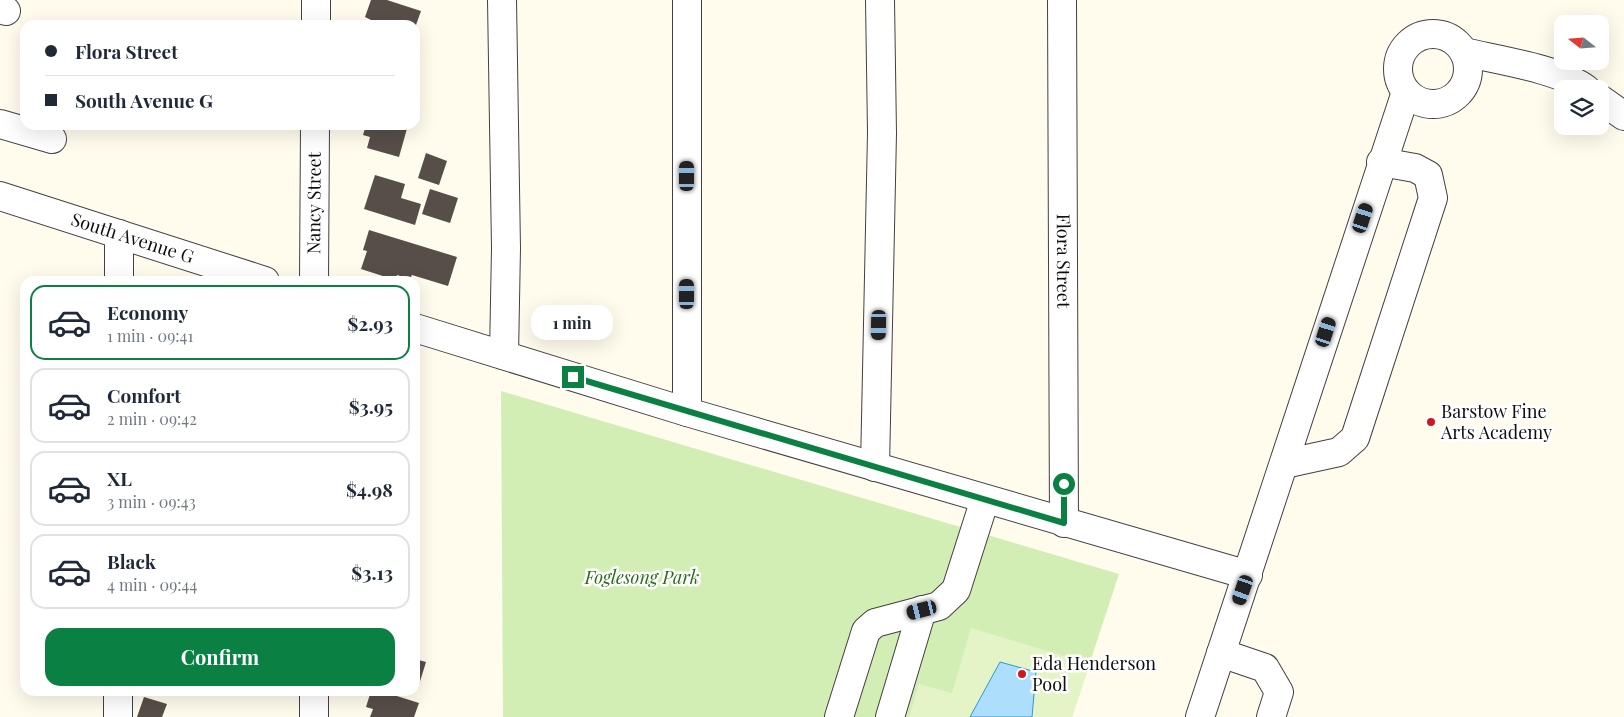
<!DOCTYPE html>
<meta charset="utf-8">
<style>
body{margin:0;font-family:"Playfair Display",serif;background:#f6f6f7;color:#1f2937;height:100vh;display:flex;flex-direction:column;font-size:19px;white-space:nowrap}
*{box-sizing:border-box;margin:0}
p{font-size:16px;color:#747a83}
.icon{flex:none;width:28px;height:28px;fill:none;stroke:currentColor;stroke-width:2;stroke-linecap:round;stroke-linejoin:round}
.map{position:relative;flex:1;overflow:hidden}
.side{position:absolute;left:20px;top:276px;width:400px;height:420px;display:flex;flex-direction:column;background:#fff;border-radius:15px;box-shadow:0 5px 20px #0002}
.side>*{flex:none}
.hud{position:absolute;left:20px;top:20px;width:400px;height:110px;border-radius:15px;box-shadow:0 5px 20px #0002;display:grid;align-content:center;height:110px;padding:0 25px;background:#fff}
.needle{width:32px;rotate:287deg}
.controls{position:absolute;left:1554px;top:15px;display:grid;gap:10px}
.controls a{display:grid;place-items:center;width:55px;height:55px;border-radius:10px;background:#fff;box-shadow:0 5px 20px #0002;font-size:25px}
.end{position:absolute;width:22px;height:22px;margin:-11px;border:6px solid #0b8043;background:#fff;box-shadow:0 0 0 2px #fff}
.from{border-radius:50%}
.bubble{position:absolute;height:35px;border-radius:15px;background:#fff;box-shadow:0 5px 20px #0002;font-size:16px;font-weight:700;line-height:35px;text-align:center}
.car{position:absolute;width:15px;height:30px;margin:-15px -8px;border-radius:6px;box-shadow:0 0 4px 1px #0007;background:linear-gradient(#222 24%,#8ab4d8 0 40%,#222 0 76%,#8ab4d8 0 86%,#222 0)}
.hud b{display:flex;align-items:center;gap:18px;height:48px;font-size:19px}
.hud b+b{border-top:1px solid #e0e1e3}
.hud i{width:12px;height:12px;background:#1f2937}
ul{padding:9px 0 0;list-style:none}
li{display:flex;align-items:center;gap:15px;height:75px;margin:0 10px 8px;padding:0 15px;border:2px solid #e0e1e3;border-radius:15px}
li div{flex:1}
li b{display:block;font-size:19px}
li em{font-style:normal;font-weight:700}
li.on{border-color:#0b8043}
li>.icon{width:45px;height:45px;stroke-width:1.5}
.button{display:flex;gap:10px;margin-top:auto;padding:10px 25px}
.button a{flex:1;height:58px;border-radius:15px;background:#0b8043;color:#fff;font-size:20px;font-weight:700;line-height:58px;text-align:center}
.map>svg:first-child{display:block}
.green{fill:#d2eeb4}
.pitch{fill:#e5f4c6}
.water{fill:#addffc;stroke:#2d96da}
.building{fill:#574e49}
.lines{fill:none;stroke-linecap:round;stroke-linejoin:round}
.minor-casing{stroke:#414141;stroke-width:30}
.minor{stroke:#fff;stroke-width:28}
.route{stroke:#0b8043;stroke-width:6}
.poi-dot{fill:#cc1822;stroke:#fff;stroke-width:2}
.labels{text-anchor:middle;stroke-width:5;stroke-linejoin:round;paint-order:stroke}
.street-label{font-size:18px;fill:#0e0e0e;stroke:#fff}
.poi-label{font-size:18px;fill:#0e0e0e;stroke:#fff;text-anchor:start}
.park-label{font-size:18px;font-style:italic;fill:#2a6c17;stroke:#fff}
</style>
<div class="map">
<svg width="1624" height="717" viewBox="0 0 1624 717">
<rect width="100%" height="100%" fill="#fffcee"/>
<path class="green" d="M501 391 1119 574 1072 717H503Z"/>
<path class="pitch" d="M971 628 1090 664 1072 717H909L919 684 952 693Z"/>
<path class="water" d="M1000 662 1036 672 1032 717H970Z"/>
<path class="building" d="M371 0H387L421 11 416 25H370L371 20 365 17Z
M366 125H408L399 157 367 148 370 137 363 135Z
M426 153 447 161 439 185 418 178Z
M375 175 405 184 401 198 421 204 415 225 364 209Z
M430 189 458 198 450 223 422 214Z
M369 230 457 257 448 286 412 275 410 279 397 275 395 280 361 269 367 251 363 250Z
M415 659 426 662 418 688 415 687Z
M371 691H381L419 703 414 717H370L373 709 366 707Z
M144 697 167 704 162 717H137Z"/>
<g class="lines">
<defs>
<g id="minor">
<path d="M502 0 506 248 504 355"/>
<path id="s1" d="M1062 0 1064 523"/>
<path d="M0 9 6 11"/>
<path d="M316 25V0"/>
<circle cx="1433" cy="69" r="35"/>
<path d="M1464 52C1498 60 1559 69 1586 89"/>
<path d="M1600 99 1624 116"/>
<path d="M0 124 52 139"/>
<path id="s2" d="M0 196 265 281"/>
<path d="M119 234V281"/>
<path id="s3" d="M314 281 315 125"/>
<path d="M415 328 687 412 1248 575"/>
<path d="M687 412V0"/>
<path d="M1284 464 1339 452 1355 438 1433 198 1428 175 1415 168 1381 162"/>
<path d="M875 467 882 133 880 0"/>
<path d="M1221 653 1265 668 1279 692 1271 717"/>
<path d="M314 691V717"/>
<path d="M118 717V691"/>
<path d="M839 717 866 631 875 623 939 606 956 590 985 499"/>
<path d="M890 717 922 610"/>
<path d="M1200 717 1406 92"/>
</g>
</defs>
<use href="#minor" class="minor-casing"/>
<use href="#minor" class="minor"/>
</g>
<g class="lines">
<path class="route" d="M573 377 1064 523V484"/>
</g>
<g class="poi-dot">
<circle cx="1431" cy="422" r="5"/>
<circle cx="1022" cy="674" r="5"/>
</g>
<g class="labels">
<g class="street-label">
<text dy="6" stroke="none"><textPath href="#s3" startOffset="78">Nancy Street</textPath></text>
<text dy="6" stroke="none"><textPath href="#s2" startOffset="139">South Avenue G</textPath></text>
<text dy="6" stroke="none"><textPath href="#s1" startOffset="261">Flora Street</textPath></text>
</g>
<g class="poi-label">
<text x="1441" y="418">Barstow Fine<tspan x="1441" dy="21">Arts Academy</tspan></text>
<text x="1032" y="670">Eda Henderson<tspan x="1032" dy="21">Pool</tspan></text>
</g>
<g class="park-label">
<text x="642" y="584">Foglesong Park</text>
</g>
</g>
</svg>
<div class="controls">
<a><svg class="needle" viewBox="-14 -14 28 28"><path d="M0-13l5 13h-10z" fill="#e53935"/><path d="M0 13l5-13h-10z" fill="#747a83"/></svg></a>
<a><svg class="icon" aria-label="layers" viewBox="0 0 24 24"><path d="M12 4l9 5-9 5-9-5zM3 14l9 5 9-5"/></svg></a>
</div>
<i class="end from" style="left:1064px;top:484px"></i>
<i class="end" style="left:573px;top:377px"></i>
<div class="bubble" style="left:531px;top:305px;width:82px">1 min</div>
<i class="car" style="left:687px;top:176px;rotate:0deg"></i>
<i class="car" style="left:1363px;top:218px;rotate:18deg"></i>
<i class="car" style="left:687px;top:294px;rotate:0deg"></i>
<i class="car" style="left:879px;top:325px;rotate:181deg"></i>
<i class="car" style="left:1326px;top:332px;rotate:18deg"></i>
<i class="car" style="left:1243px;top:590px;rotate:199deg"></i>
<i class="car" style="left:922px;top:610px;rotate:256deg"></i>
<div class="hud">
<b><i class="from"></i>Flora Street</b>
<b><i></i>South Avenue G</b>
</div>
<section class="side">
<ul>
<li class="on"><svg class="icon" aria-label="car" viewBox="0 0 24 24"><path d="M5 17H2v-5l4-1 3-4h7l3 4 3 1v5h-3M9 17h6M6 11h13"/><circle cx="7" cy="17" r="2"/><circle cx="17" cy="17" r="2"/></svg><div><b>Economy</b><p>1 min · 09:41</p></div><em>$2.93</em></li>
<li><svg class="icon" aria-label="car" viewBox="0 0 24 24"><path d="M5 17H2v-5l4-1 3-4h7l3 4 3 1v5h-3M9 17h6M6 11h13"/><circle cx="7" cy="17" r="2"/><circle cx="17" cy="17" r="2"/></svg><div><b>Comfort</b><p>2 min · 09:42</p></div><em>$3.95</em></li>
<li><svg class="icon" aria-label="car" viewBox="0 0 24 24"><path d="M5 17H2v-5l4-1 3-4h7l3 4 3 1v5h-3M9 17h6M6 11h13"/><circle cx="7" cy="17" r="2"/><circle cx="17" cy="17" r="2"/></svg><div><b>XL</b><p>3 min · 09:43</p></div><em>$4.98</em></li>
<li><svg class="icon" aria-label="car" viewBox="0 0 24 24"><path d="M5 17H2v-5l4-1 3-4h7l3 4 3 1v5h-3M9 17h6M6 11h13"/><circle cx="7" cy="17" r="2"/><circle cx="17" cy="17" r="2"/></svg><div><b>Black</b><p>4 min · 09:44</p></div><em>$3.13</em></li>
</ul>
<div class="button"><a>Confirm</a></div>
</section>
</div>
